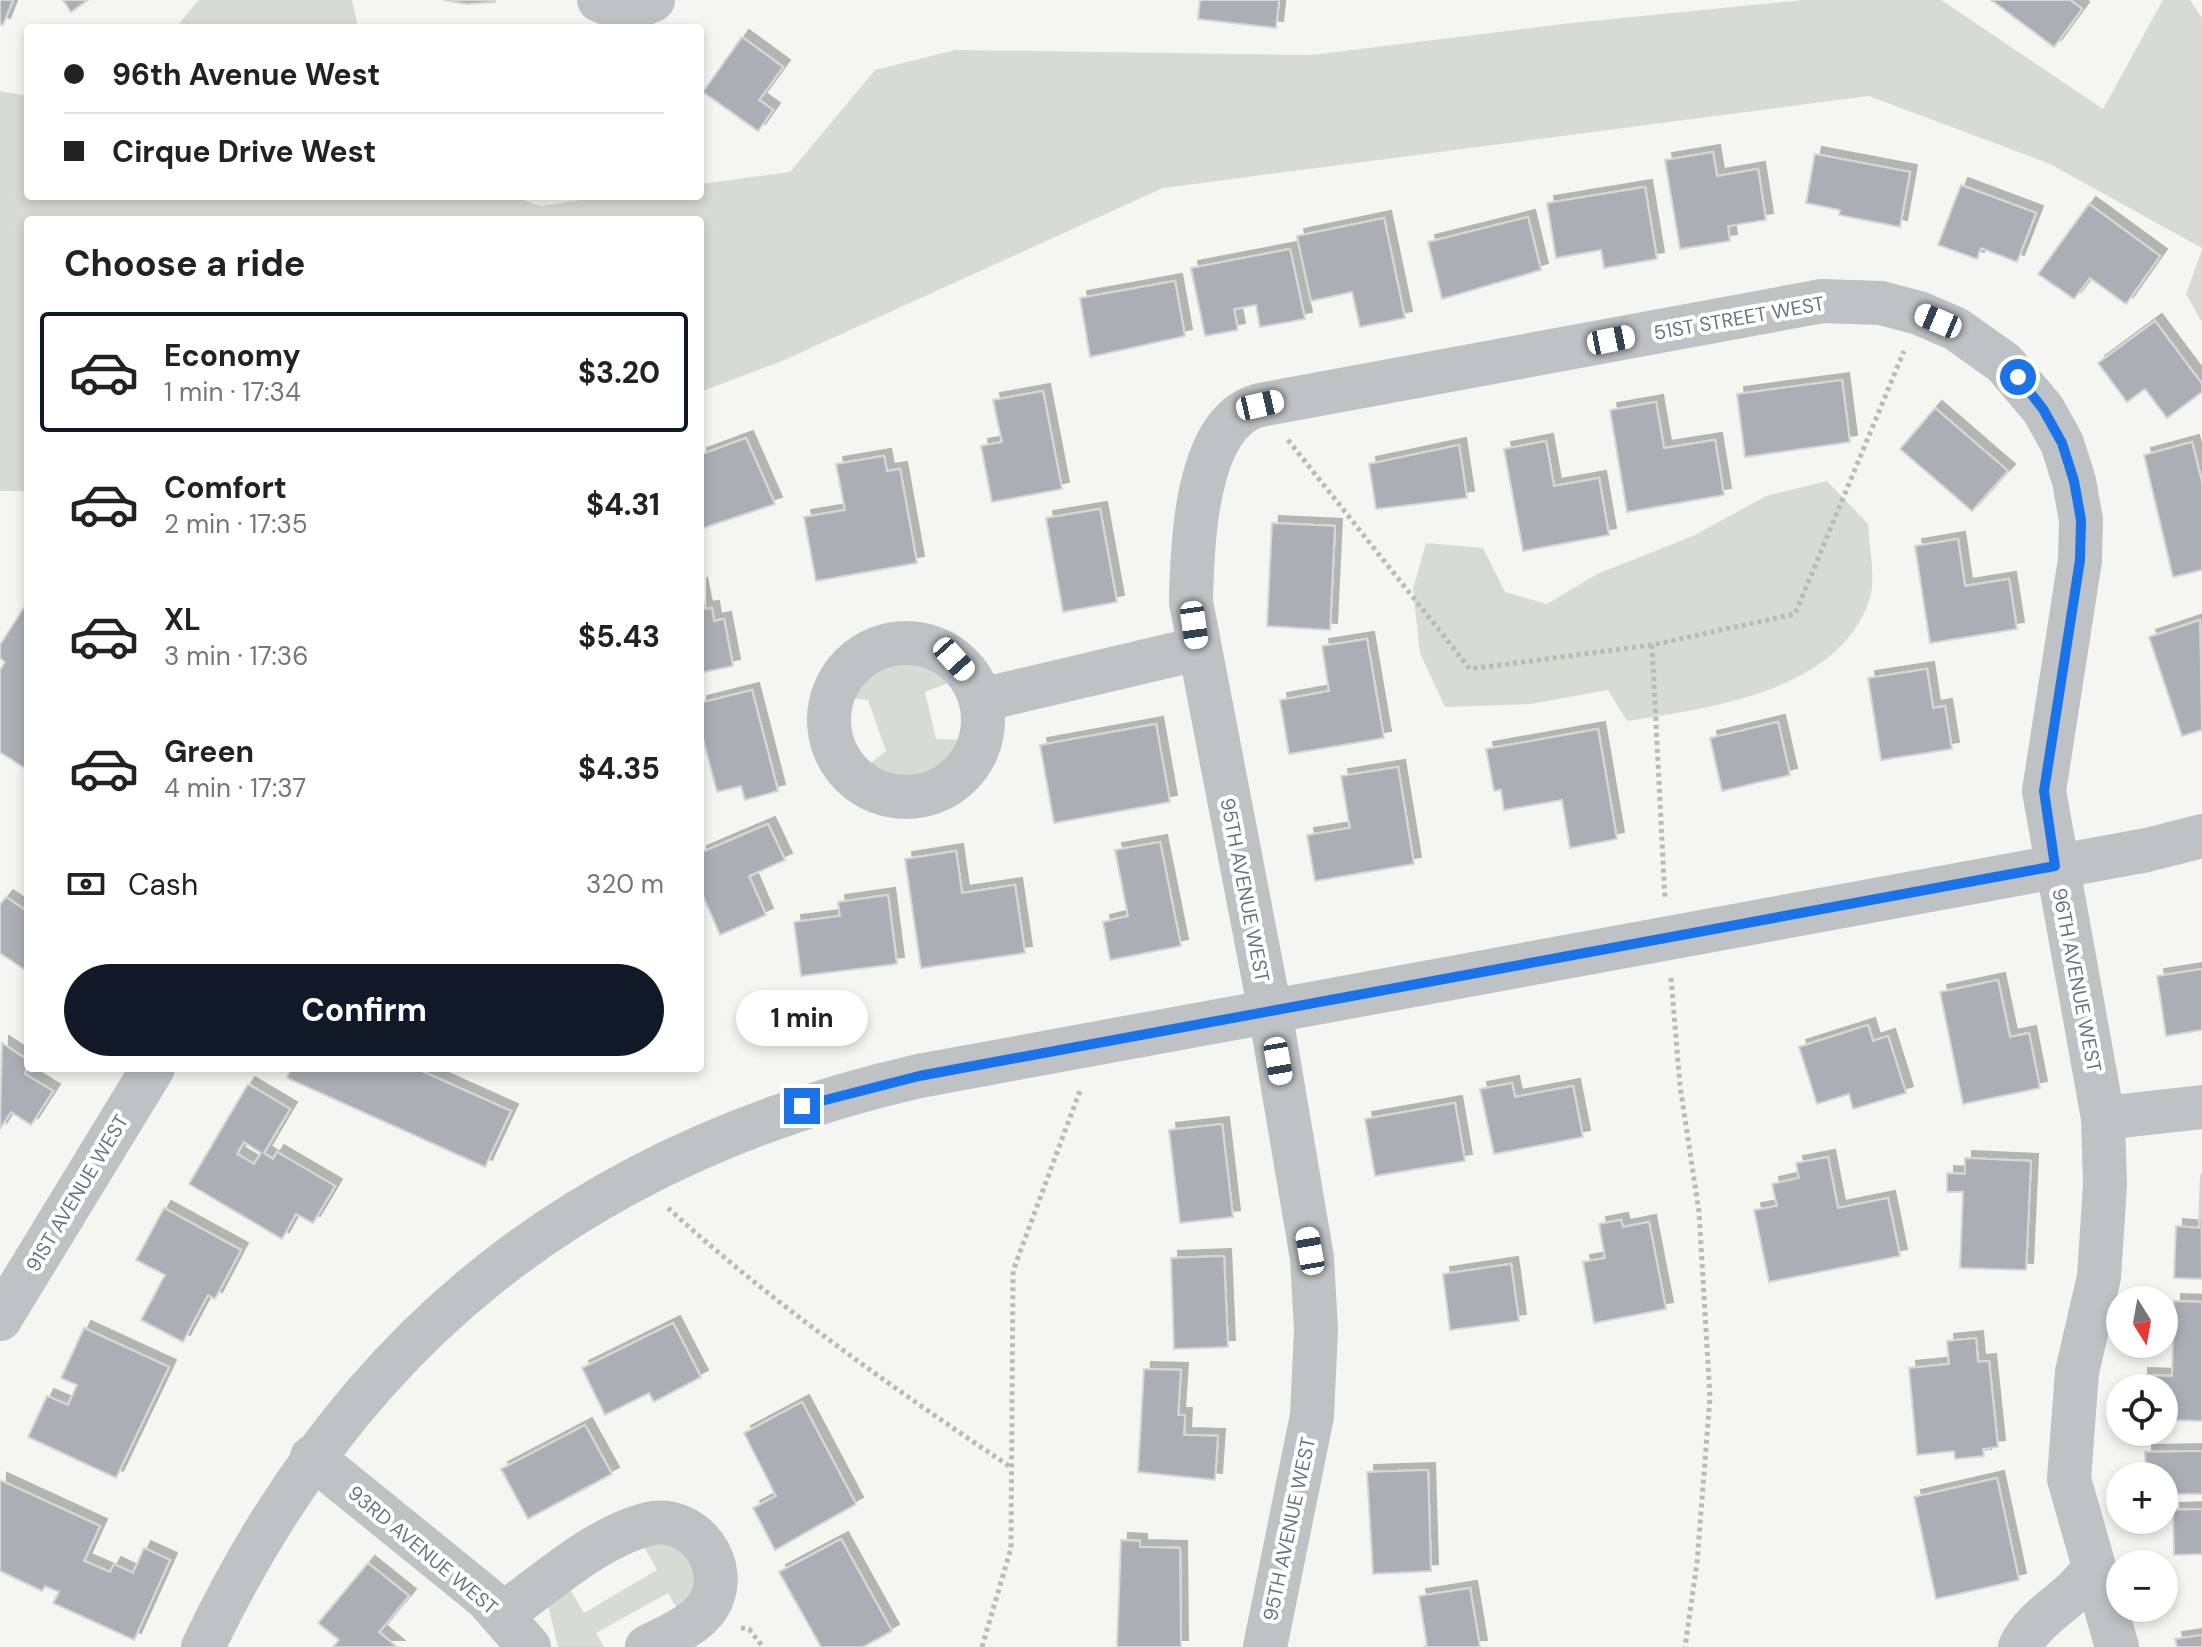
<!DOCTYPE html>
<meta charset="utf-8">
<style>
body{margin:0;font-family:"DM Sans",sans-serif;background:#f6f6f6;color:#222;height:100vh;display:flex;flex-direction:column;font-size:30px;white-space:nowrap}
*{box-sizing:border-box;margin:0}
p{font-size:26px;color:#767676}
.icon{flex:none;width:44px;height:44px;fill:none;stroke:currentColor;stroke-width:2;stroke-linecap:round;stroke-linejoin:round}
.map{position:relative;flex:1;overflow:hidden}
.details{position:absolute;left:24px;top:216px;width:680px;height:856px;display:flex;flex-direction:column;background:#fff;border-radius:8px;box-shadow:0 4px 12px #0003}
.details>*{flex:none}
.guide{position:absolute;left:24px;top:24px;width:680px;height:176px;border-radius:8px;box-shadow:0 4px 12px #0003;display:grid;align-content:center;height:176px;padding:0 40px;background:#fff}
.needle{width:52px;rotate:169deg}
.fabs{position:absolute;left:2106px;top:1286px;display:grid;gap:16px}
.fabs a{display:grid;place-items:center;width:72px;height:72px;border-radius:50%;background:#fff;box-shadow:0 4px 12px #0003;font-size:40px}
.end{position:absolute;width:36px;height:36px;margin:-18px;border:10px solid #1a73e8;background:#fff;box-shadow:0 0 0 4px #fff}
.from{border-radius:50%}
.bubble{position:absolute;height:56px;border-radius:28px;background:#fff;box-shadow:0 4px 12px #0003;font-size:26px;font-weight:700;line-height:56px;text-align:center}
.car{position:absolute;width:24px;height:48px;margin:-24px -12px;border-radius:10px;box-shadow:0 0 6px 2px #0007;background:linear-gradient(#fff 24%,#345 0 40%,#fff 0 76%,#345 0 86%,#fff 0)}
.guide b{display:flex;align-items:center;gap:28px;height:76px;font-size:30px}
.guide b+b{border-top:2px solid #e0e0e0}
.guide i{width:20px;height:20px;background:#222}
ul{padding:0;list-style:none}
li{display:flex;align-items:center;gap:24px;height:120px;margin:0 16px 12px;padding:0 24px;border:4px solid transparent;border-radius:8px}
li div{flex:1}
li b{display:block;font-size:30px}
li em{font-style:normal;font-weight:700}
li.selected{border-color:#111827}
li>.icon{width:72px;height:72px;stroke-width:1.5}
h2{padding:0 40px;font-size:36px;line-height:96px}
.pay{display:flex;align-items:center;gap:20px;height:88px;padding:0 40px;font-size:30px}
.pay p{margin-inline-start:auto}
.button{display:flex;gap:16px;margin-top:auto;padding:16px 40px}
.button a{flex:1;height:92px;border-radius:48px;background:#111827;color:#fff;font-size:32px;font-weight:700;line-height:92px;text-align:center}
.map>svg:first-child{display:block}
.green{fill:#d7dbd3}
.building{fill:#a9afb4;stroke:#d6d6d4;stroke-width:2;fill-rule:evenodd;filter:url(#shadow)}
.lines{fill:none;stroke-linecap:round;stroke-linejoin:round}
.path{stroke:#b8bbbd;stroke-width:5;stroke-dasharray:4 4;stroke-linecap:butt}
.minor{stroke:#bec2c5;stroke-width:44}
.route{stroke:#1a73e8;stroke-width:10}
.labels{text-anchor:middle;stroke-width:8;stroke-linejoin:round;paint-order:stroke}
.street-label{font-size:20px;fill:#677680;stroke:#fff}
</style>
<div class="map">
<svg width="2202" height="1647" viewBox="0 0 2202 1647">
<defs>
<filter id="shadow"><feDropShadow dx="7" dy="-7" stdDeviation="0" flood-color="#0004"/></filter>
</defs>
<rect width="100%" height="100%" fill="#f5f5f2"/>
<path class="green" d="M199 0H352L358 28H175Z
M1803 0H1941L2103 109 2163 0H2190L2202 18V248L2048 163 1869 96 1163 188 782 361 700 392V220H28V491H0V91L28 96V196H511L540 206 611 196H700V184L790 172 875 70 955 50 1312 55 1562 24Z
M2202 250V322L2186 294Z
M1827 481 1868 524C1869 546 1876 578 1870 598 1840 692 1710 708 1627 721L1608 690 1530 704 1445 707 1420 653 1413 589 1426 543 1483 548 1505 592 1547 604 1597 574 1693 536 1766 496Z
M899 656C924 658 938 664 956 680L925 692 936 739 966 740C944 783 905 795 863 769L886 751 868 700 847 698C849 672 878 661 899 656Z
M672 1536 703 1576 680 1614 668 1593 596 1633 604 1647H558L548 1605 565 1581 584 1613 657 1570 639 1538Z"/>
<path class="building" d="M0 0H13L3 25 0 24Z
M63 0H88L71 12Z
M443 0H495V2L467 4Z
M1200 0H1279L1276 28 1198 19Z
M1991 0H2070L2082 9 2054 47Z
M742 37 783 67 759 100 773 110 758 131 703 92Z
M1713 152 1717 176 1758 169 1766 220 1728 226 1730 241 1680 249 1665 160Z
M1815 154 1910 172 1900 227 1839 215 1840 210 1806 203Z
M1961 185 2036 213 2017 262 1981 248 1977 259 1938 245Z
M1645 187 1657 259 1604 268 1601 250 1556 258 1547 203Z
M2089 204 2160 256 2126 304 2090 278 2074 299 2038 274Z
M1528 217 1541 270 1442 299 1428 242Z
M1384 218 1405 318 1360 327 1352 292 1311 301 1297 236Z
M1290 249 1305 319 1260 327 1256 305 1234 309 1238 330 1205 336 1191 268Z
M1175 281 1185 336 1090 357 1080 298Z
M2155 321 2202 384V392L2167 418 2145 389 2127 402 2098 363Z
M1842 380 1850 442 1745 457 1737 394Z
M1043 391 1062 489 992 502 981 446 1002 442 993 400Z
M1656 402 1664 448 1715 440 1724 495 1627 512 1610 410Z
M1935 408 2008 471 1972 511 1900 449Z
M746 438 775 504 700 529V455Z
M1546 441 1554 486 1599 478 1609 535 1523 551 1504 449Z
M2192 442 2202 482V570L2173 577 2144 455Z
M1459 445 1467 498 1376 509 1369 464Z
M884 456 887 471 900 469 917 563 816 581 804 517 845 510 836 464Z
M1100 509 1117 602 1063 612 1046 518Z
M1272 523 1335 526 1330 630 1267 626Z
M1958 539 1965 586 2009 579 2017 629 1930 643 1915 546Z
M700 584 705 609 712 608 714 621 724 619 733 666 700 673Z
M28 601V765L26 769 0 752V670L5 662 0 658V645Z
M2200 620 2202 730 2182 736 2149 637Z
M1367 639 1384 738 1289 754 1280 700 1329 691 1322 646Z
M1927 669 1933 708 1945 706 1952 749 1881 760 1868 678Z
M752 690 778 791 745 800 741 786 717 792 700 727V703Z
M1778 722 1790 775 1722 791 1710 738Z
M1156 724 1170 802 1054 823 1040 745Z
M1598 729 1617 839 1570 848 1562 800 1504 810 1501 790 1494 791 1486 749Z
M1398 767 1414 864 1315 881 1307 835 1350 828 1341 776Z
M768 824 785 860 749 876 766 915 720 935 700 889V853Z
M1160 842 1181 946 1110 960 1103 922 1128 916 1115 850Z
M956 851 962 893 1015 885 1025 953 921 968 905 859Z
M888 895 897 964 801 976 794 922 840 916 838 902Z
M6 897 28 912V972L0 953V905Z
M2202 969V1030L2166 1036 2157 976Z
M1998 980 2010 1037 2029 1033 2040 1088 1963 1104 1940 992Z
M1868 1025 1873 1041 1888 1036 1906 1093 1853 1109 1849 1094 1817 1104 1799 1047Z
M2 1043 28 1060 25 1074 53 1091 31 1125 11 1112 0 1129Z
M291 1068H415L511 1111 485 1167 287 1078Z
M1512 1083 1515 1097 1573 1086 1583 1137 1494 1154 1480 1089Z
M248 1084 290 1109 264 1153 273 1159 277 1152 335 1186 313 1223 296 1214 282 1239 189 1184ZM244 1142 261 1153 254 1164 237 1154Z
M1455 1103 1465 1161 1375 1176 1365 1119Z
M1222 1124 1233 1217 1180 1223 1169 1130Z
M1828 1157 1838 1208 1888 1198 1900 1256 1769 1282 1754 1210 1777 1206 1772 1184 1799 1178 1796 1163Z
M1965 1158 2031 1161 2026 1270 1960 1268 1963 1192H1947V1173L1965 1174Z
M2201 1174 2202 1279 2174 1278 2176 1226 2199 1228Z
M164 1208 241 1250 215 1299 208 1295 183 1342 141 1320 165 1275 136 1260Z
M1621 1220 1623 1227 1649 1222 1666 1309 1594 1323 1583 1262 1605 1258 1599 1224Z
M1224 1256 1228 1347 1174 1349 1171 1258Z
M1511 1264 1519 1321 1450 1330 1443 1274Z
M2174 1301 2202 1302V1421L2164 1420V1388H2141V1375L2172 1376Z
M673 1323 701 1377 654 1402 649 1393 605 1415 582 1368Z
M84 1328 169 1367 116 1478 28 1437 47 1396 68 1405 77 1385 61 1378Z
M1976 1338 1978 1362 1989 1361 1998 1447 1983 1449 1984 1456 1955 1459 1954 1451 1917 1455 1909 1368 1949 1364 1947 1341Z
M1144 1369 1181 1370 1178 1415H1185L1184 1435 1218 1436 1215 1480 1138 1472Z
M802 1402 856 1504 775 1550 753 1508 776 1496 744 1433Z
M585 1425 612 1474 528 1519 501 1469Z
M2202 1451V1494H2164V1476H2146L2145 1452Z
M1428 1470 1431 1571 1373 1574 1367 1472Z
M1997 1478 2019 1580 1936 1599 1914 1497Z
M0 1480 100 1526 84 1561 110 1572 114 1564 133 1573 144 1548 170 1560 134 1640 53 1603 59 1592 45 1586 42 1591 0 1571Z
M2202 1509V1554L2174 1555 2173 1510Z
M841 1539 892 1631 863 1647H821L779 1572Z
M1121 1540 1140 1541V1547L1180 1548 1181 1647H1117Z
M368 1563 409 1596 379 1632 397 1647H333L339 1640 318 1623Z
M1470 1588 1480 1647H1423L1427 1646 1419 1596Z
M2202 1635V1647H2177L2175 1639Z"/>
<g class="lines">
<path class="path" d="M1288 440 1470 669 1652 645 1795 614 1904 351
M1652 645 1665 900
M1671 978 1680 1085 1699 1212 1710 1397 1697 1563 1685 1647
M668 1208C774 1305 893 1388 1012 1468
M741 1628 749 1629 763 1647
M982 1647 1011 1548 1013 1271 1081 1088"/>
<path class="minor" d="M599 0C617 9 634 9 653 0
M829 720a77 77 0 1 1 154 0a77 77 0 1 1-154 0Z
M981 700 1197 649
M2103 1118 2202 1107
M0 1319 153 1068
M312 1457 486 1598 529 1647
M501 1615C546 1584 594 1538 648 1524 693 1513 733 1566 708 1606 695 1626 668 1636 647 1647
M203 1647C351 1335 583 1153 919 1076L2147 850 2202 836
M1265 1647 1312 1416 1316 1330 1312 1258 1270 1011 1191 602C1192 547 1195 421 1260 405L1822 301 1881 303 1919 313 1956 329 2004 363 2043 409 2062 443 2074 481 2081 520 2080 560 2044 791 2103 1118 2105 1185 2099 1277 2077 1372 2069 1479 2117 1647
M2020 1647C2036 1613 2074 1601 2094 1567"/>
</g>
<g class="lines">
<path class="route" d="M802 1106 919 1076 2055 866 2044 791 2080 560 2081 520 2074 481 2062 443 2043 409 2018 377"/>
</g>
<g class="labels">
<g class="street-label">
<text transform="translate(1739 318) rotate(-10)" y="7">51ST STREET WEST</text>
<text transform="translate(1245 890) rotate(79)" y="7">95TH AVENUE WEST</text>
<text transform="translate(2077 980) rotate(79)" y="7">96TH AVENUE WEST</text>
<text transform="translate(77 1193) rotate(-59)" y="7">91ST AVENUE WEST</text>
<text transform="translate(1289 1529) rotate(-78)" y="7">95TH AVENUE WEST</text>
<text transform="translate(423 1550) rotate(40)" y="7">93RD AVENUE WEST</text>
</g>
</g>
</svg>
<div class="fabs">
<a><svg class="needle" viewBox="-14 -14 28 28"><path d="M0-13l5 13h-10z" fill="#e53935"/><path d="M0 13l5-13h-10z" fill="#767676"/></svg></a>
<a><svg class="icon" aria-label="locate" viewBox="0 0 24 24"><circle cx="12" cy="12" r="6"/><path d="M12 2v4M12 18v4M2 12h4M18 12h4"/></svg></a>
<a>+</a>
<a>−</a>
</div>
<i class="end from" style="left:2018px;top:377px"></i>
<i class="end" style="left:802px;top:1106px"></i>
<div class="bubble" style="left:736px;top:990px;width:132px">1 min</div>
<i class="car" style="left:1938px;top:321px;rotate:293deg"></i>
<i class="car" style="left:1611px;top:340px;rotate:79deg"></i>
<i class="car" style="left:1260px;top:405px;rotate:77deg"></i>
<i class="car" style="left:1194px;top:625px;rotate:172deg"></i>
<i class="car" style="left:954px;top:659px;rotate:138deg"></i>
<i class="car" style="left:1278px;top:1061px;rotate:170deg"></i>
<i class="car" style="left:1310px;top:1251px;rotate:350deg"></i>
<div class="guide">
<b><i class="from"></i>96th Avenue West</b>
<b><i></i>Cirque Drive West</b>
</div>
<section class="details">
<h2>Choose a ride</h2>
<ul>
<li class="selected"><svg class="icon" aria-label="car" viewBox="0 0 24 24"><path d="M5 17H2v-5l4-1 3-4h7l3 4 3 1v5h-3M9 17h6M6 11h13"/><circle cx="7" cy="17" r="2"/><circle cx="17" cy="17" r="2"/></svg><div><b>Economy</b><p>1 min · 17:34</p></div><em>$3.20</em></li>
<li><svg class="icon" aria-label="car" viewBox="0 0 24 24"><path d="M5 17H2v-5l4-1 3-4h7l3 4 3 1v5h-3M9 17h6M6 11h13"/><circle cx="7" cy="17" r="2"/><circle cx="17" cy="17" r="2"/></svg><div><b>Comfort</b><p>2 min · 17:35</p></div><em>$4.31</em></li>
<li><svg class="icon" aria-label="car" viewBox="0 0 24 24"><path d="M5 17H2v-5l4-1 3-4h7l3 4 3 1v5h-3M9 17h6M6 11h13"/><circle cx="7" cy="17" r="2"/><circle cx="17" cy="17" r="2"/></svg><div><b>XL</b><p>3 min · 17:36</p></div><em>$5.43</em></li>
<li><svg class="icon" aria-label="car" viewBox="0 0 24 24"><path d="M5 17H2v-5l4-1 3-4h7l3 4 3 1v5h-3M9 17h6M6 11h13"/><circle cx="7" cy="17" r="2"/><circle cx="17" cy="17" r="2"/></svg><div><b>Green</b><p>4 min · 17:37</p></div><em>$4.35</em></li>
</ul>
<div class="pay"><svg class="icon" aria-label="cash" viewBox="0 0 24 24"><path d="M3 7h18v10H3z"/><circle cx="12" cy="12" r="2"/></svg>Cash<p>320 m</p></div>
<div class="button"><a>Confirm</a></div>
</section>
</div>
